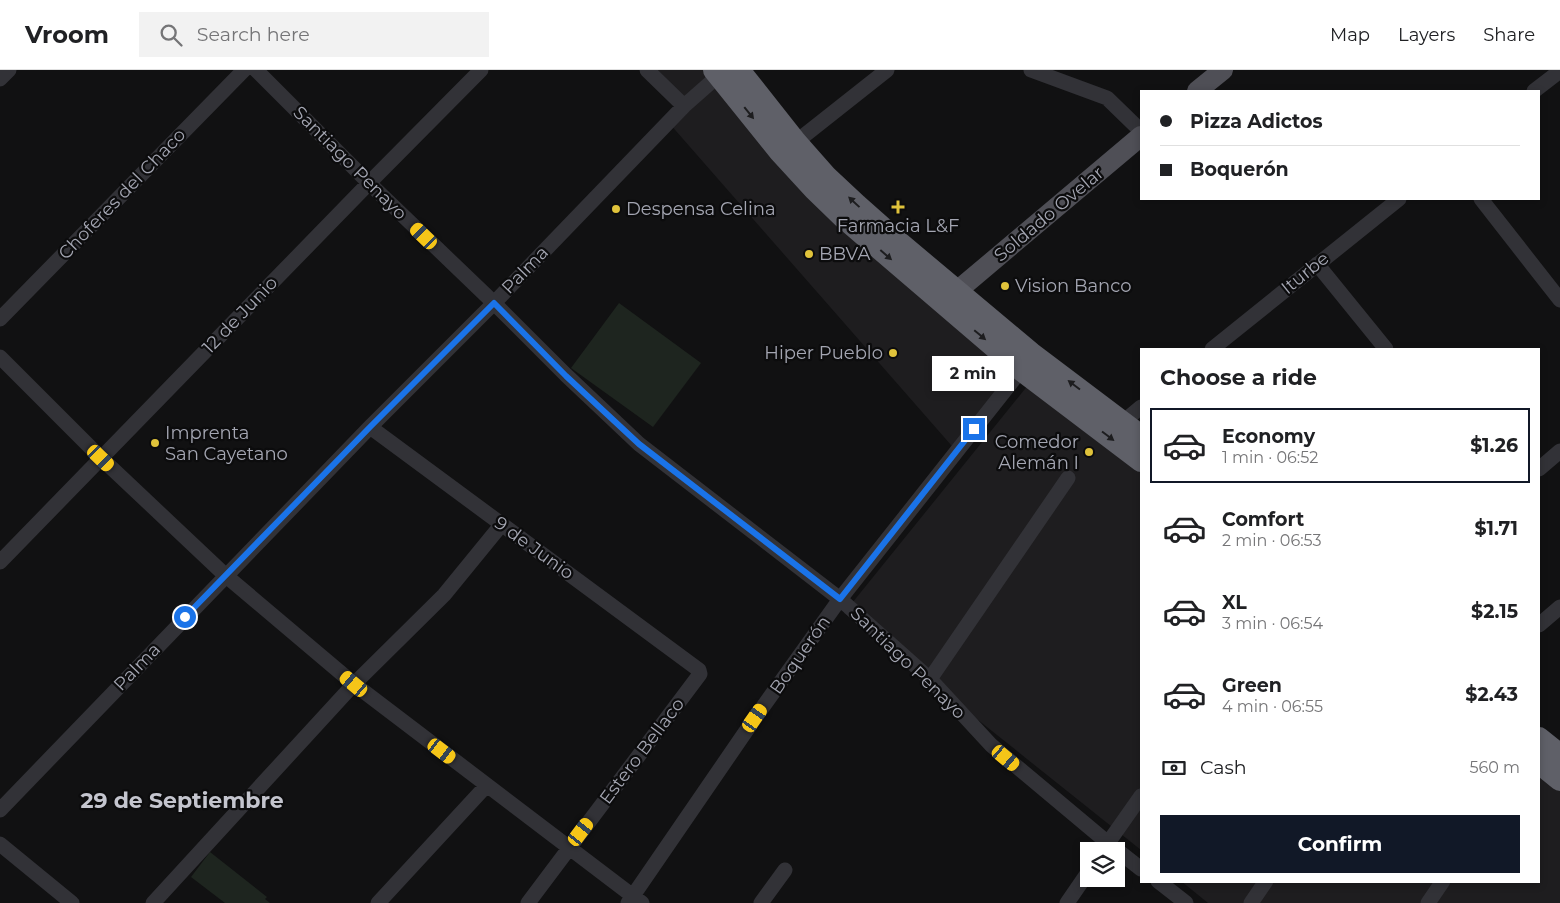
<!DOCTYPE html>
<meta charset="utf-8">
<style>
body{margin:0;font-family:Montserrat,sans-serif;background:#f2f2f2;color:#202124;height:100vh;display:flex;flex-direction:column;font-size:19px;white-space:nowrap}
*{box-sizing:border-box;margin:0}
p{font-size:16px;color:#757577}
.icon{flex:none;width:28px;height:28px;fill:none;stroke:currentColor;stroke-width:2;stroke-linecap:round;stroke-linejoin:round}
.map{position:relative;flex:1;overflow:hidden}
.drawer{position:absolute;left:1140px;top:278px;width:400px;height:535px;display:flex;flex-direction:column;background:#fff;border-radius:0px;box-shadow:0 2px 8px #0003}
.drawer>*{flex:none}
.top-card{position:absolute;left:1140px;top:20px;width:400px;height:110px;border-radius:0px;box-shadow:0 2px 8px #0003;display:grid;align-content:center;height:110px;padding:0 20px;background:#fff}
.buttons{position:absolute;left:1080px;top:772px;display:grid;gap:10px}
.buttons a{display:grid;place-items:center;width:45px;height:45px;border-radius:0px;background:#fff;box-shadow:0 2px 8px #0003;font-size:25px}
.end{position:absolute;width:22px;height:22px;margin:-11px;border:6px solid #1a73e8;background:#fff;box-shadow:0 0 0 2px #fff}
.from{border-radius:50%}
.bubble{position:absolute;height:35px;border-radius:0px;background:#fff;box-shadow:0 2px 8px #0003;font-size:16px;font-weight:700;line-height:35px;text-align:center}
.car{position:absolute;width:15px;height:30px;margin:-15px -8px;border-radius:6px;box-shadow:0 0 4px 1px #0007;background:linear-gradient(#f5c518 24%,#345 0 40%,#f5c518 0 76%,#345 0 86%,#f5c518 0)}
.top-card b{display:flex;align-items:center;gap:18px;height:48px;font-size:19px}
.top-card b+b{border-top:1px solid #e0e0e0}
.top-card i{width:12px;height:12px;background:#202124}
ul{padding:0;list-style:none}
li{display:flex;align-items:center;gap:15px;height:75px;margin:0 10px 8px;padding:0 10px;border:2px solid transparent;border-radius:0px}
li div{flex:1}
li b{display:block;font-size:19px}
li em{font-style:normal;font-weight:700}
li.current{border-color:#111827}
li>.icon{width:45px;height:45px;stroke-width:1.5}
h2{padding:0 20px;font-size:22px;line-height:60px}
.pay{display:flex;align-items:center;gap:12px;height:55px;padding:0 20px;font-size:19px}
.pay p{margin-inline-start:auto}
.action{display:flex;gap:10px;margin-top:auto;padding:10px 20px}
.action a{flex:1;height:58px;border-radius:0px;background:#111827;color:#fff;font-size:20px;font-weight:700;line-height:58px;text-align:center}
header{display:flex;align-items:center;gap:30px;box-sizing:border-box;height:70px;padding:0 25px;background:#fff;border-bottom:1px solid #e0e0e0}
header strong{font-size:24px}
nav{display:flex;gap:28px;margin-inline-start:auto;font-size:18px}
.search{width:350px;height:45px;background:#f2f2f2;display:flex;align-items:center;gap:12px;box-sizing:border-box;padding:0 18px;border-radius:0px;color:#757577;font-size:19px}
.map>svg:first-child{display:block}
.built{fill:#1e1d1f}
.green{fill:#1e251f}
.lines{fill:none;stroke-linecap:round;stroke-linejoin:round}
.minor{stroke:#323237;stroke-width:15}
.major{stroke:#4f4f56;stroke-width:20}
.highway{stroke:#5f6068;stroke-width:22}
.oneway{fill:#1d1d1f}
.route{stroke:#1a73e8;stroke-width:6}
.poi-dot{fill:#e0c33b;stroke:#0c0c0d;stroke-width:2}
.labels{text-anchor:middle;stroke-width:4.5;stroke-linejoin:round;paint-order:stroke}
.street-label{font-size:18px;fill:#a4a6b2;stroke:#0c0c0d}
.poi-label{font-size:18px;fill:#a4a6b2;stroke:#0c0c0d;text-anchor:start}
.district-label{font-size:22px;font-weight:bold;fill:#c4c5ce;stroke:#0c0c0d}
</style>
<header>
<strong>Vroom</strong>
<div class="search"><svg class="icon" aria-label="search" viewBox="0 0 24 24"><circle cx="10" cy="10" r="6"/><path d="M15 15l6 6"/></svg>Search here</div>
<nav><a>Map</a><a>Layers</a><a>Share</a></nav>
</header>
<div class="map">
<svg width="1560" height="833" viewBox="0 0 1560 833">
<rect width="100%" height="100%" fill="#111112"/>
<path class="built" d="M647 0H706L1011 301 958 383 669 53 684 36Z
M1029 314 1141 399V780L844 543Z
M1539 704 1560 720V833H1258L1274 811H1539Z
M1181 811H1261L1244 833H1208Z"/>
<path class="green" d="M619 233 701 293 653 357 571 298Z
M210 782 267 827 265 829 270 833H225L191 807Z"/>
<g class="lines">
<path class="minor" d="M256 0 369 113 494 233 566 305 639 374 840 529 930 609 991 675 1108 773 1141 799
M647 0 684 36
M1031 0 1107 28 1141 61
M0 9 9 0
M1534 21 1560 1
M796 72 887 0
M1481 129 1560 230
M1317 194 1386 279
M0 249 244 0
M1212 279 1399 129
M0 287 101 388 225 505 354 614 642 833
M1123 352 1141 337
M370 357 699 600 700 604 528 833
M1539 399 1560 381
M0 492 369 113 481 0
M1539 555 1560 537
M930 609 1068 408
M0 740 370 357 494 233 684 36 718 6
M0 774 72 833
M1103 780 1141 726
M1158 811 1186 833
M153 833 354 614 444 525 502 454
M378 833 487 715
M628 833 755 648 840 529 1021 300
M761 833 785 800
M1067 833 1089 801
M1251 833 1266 811
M1428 833 1443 811"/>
<path class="major" d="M1197 21 1223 0
M957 221 1141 66"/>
<path class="highway" d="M714 0 780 82 814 119 846 150 1021 300 1141 391
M739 0 796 72 826 106 857 135 901 174 1031 283 1141 366
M1539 668 1560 685
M1539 693 1560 710"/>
</g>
<defs><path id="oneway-solid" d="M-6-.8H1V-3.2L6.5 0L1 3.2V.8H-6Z" transform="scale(1.25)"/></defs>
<g class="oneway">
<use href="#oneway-solid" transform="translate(749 43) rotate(51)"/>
<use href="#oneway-solid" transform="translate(854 132) rotate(-137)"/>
<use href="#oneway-solid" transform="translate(886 185) rotate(41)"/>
<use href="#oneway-solid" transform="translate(980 265) rotate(40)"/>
<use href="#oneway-solid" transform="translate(1074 315) rotate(-143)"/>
<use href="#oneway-solid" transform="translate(1108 366) rotate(37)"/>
</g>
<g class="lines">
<path class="route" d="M185 547 370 357 494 233 566 306 639 374 840 529 974 359"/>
</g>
<g class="poi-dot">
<path d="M895.5 129.5h5v5h5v5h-5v5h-5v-5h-5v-5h5z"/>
<circle cx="616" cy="139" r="5"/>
<circle cx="809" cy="184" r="5"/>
<circle cx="1005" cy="216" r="5"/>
<circle cx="893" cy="283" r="5"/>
<circle cx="155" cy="373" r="5"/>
<circle cx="1089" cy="382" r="5"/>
</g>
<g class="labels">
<g class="street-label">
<text transform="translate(350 93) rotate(45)" y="6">Santiago Penayo</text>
<text transform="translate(122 124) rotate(-46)" y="6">Choferes del Chaco</text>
<text transform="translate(1049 144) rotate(-40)" y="6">Soldado Ovelar</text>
<text transform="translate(525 200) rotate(-46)" y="6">Palma</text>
<text transform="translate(1305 203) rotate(-39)" y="6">Iturbe</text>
<text transform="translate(240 245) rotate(-46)" y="6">12 de Junio</text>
<text transform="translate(534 478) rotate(36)" y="6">9 de Junio</text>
<text transform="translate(800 585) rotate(-55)" y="6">Boquerón</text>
<text transform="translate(908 593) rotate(44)" y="6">Santiago Penayo</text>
<text transform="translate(137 597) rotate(-46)" y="6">Palma</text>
<text transform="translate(642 681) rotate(-53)" y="6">Estero Bellaco</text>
</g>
<g class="poi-label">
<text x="626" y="145">Despensa Celina</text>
<text x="898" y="162" text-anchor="middle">Farmacia L&amp;F</text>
<text x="819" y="190">BBVA</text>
<text x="1015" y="222">Vision Banco</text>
<text x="883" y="289" text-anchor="end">Hiper Pueblo</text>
<text x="165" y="369">Imprenta<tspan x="165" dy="21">San Cayetano</tspan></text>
<text x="1079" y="378" text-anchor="end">Comedor<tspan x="1079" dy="21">Alemán I</tspan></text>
</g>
<g class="district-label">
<text x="182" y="738">29 de Septiembre</text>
</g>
</g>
</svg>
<div class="buttons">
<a><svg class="icon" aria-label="layers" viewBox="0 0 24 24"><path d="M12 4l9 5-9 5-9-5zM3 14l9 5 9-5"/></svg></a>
</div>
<i class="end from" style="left:185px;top:547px"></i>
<i class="end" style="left:974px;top:359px"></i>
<div class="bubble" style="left:932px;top:286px;width:82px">2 min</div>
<i class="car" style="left:424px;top:166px;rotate:314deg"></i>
<i class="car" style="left:101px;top:388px;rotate:134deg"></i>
<i class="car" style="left:354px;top:614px;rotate:310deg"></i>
<i class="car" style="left:755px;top:648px;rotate:35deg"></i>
<i class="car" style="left:442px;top:681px;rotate:127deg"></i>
<i class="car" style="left:1006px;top:688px;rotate:130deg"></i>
<i class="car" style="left:581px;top:762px;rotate:37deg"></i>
<div class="top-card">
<b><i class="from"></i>Pizza Adictos</b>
<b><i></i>Boquerón</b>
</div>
<section class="drawer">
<h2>Choose a ride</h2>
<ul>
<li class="current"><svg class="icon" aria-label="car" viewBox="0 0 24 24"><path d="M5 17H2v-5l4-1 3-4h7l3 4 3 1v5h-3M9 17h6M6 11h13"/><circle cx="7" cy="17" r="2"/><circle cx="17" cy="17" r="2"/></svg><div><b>Economy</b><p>1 min · 06:52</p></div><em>$1.26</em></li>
<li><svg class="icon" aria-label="car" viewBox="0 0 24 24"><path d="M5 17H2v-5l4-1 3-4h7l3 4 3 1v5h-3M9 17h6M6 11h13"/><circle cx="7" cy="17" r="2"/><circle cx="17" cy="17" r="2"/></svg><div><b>Comfort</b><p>2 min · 06:53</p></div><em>$1.71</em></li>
<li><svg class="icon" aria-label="car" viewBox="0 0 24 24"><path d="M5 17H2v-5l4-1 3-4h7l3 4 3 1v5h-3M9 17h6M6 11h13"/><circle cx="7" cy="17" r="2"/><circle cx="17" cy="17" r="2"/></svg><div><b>XL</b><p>3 min · 06:54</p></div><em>$2.15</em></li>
<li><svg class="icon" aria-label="car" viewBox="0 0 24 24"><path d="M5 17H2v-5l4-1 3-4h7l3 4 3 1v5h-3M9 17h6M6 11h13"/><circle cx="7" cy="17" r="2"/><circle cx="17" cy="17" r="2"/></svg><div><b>Green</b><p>4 min · 06:55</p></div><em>$2.43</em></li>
</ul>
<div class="pay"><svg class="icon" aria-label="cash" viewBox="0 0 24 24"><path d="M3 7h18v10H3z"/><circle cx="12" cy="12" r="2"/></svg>Cash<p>560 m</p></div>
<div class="action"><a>Confirm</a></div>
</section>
</div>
